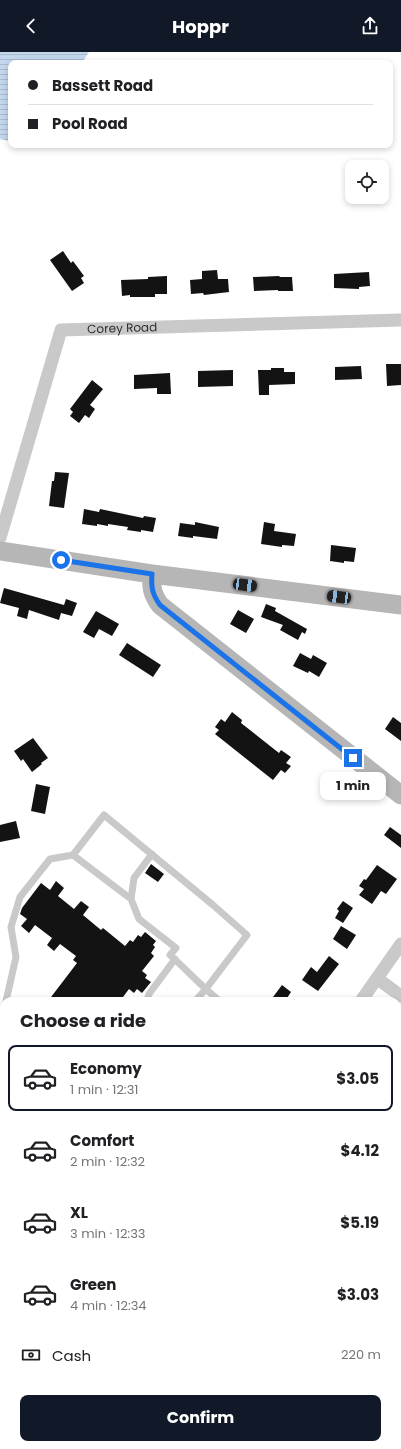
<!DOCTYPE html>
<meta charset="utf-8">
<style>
body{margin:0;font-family:Poppins,sans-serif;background:#f2f2f2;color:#202124;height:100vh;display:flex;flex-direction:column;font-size:15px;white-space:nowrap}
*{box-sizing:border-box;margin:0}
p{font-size:13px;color:#757577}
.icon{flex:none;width:22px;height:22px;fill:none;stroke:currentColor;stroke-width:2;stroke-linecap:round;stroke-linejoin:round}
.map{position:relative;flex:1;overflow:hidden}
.panel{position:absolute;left:0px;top:945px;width:401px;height:452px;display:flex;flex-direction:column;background:#fff;border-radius:12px 12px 0 0;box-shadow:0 2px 6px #0003}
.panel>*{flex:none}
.banner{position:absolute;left:8px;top:8px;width:385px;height:88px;border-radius:8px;box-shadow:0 2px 6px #0003;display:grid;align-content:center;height:88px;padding:0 20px;background:#fff}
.tools{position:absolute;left:345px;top:108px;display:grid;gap:8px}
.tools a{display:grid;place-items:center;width:44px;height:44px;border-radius:8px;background:#fff;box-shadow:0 2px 6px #0003;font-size:20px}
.end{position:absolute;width:18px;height:18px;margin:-9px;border:5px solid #1a73e8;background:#fff;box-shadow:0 0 0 2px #fff}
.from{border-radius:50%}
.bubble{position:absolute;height:28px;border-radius:8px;background:#fff;box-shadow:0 2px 6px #0003;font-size:13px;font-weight:700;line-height:28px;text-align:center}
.car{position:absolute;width:12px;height:24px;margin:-12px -6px;border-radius:5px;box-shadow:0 0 3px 1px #0007;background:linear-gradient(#222 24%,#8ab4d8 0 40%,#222 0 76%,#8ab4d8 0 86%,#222 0)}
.banner b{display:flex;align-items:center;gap:14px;height:38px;font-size:15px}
.banner b+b{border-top:1px solid #e0e0e0}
.banner i{width:10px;height:10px;background:#202124}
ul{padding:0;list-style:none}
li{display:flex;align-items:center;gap:12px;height:66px;margin:0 8px 6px;padding:0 12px;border:2px solid transparent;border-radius:8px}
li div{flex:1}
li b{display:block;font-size:15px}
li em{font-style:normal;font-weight:700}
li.on{border-color:#111827}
li>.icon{width:36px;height:36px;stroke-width:1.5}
h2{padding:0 20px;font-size:18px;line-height:48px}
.pay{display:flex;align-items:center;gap:10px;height:44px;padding:0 20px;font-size:15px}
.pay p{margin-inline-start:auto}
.cta{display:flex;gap:8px;margin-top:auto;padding:8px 20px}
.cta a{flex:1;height:46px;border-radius:8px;background:#111827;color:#fff;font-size:16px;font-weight:700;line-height:46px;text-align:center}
header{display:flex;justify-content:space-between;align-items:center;height:52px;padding:0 20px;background:#111827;color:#fff;font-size:18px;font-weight:700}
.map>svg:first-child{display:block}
.water{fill:url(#water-rules)}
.building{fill:#131313}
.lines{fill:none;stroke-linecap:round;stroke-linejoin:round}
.lane{stroke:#c9c9c9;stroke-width:7}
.street{stroke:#c9c9c9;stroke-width:13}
.secondary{stroke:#b6b6b6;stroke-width:19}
.primary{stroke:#a4a4a4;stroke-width:21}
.route{stroke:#1a73e8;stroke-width:5}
.labels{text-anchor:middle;stroke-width:4;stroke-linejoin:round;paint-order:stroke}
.street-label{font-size:12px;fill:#2c2c2c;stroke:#fff}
</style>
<header><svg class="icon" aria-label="back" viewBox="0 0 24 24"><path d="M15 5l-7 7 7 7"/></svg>Hoppr<svg class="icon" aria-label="share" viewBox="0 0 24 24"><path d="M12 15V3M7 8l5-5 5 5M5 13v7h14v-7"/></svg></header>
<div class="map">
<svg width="401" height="1397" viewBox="0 0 401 1397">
<defs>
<pattern id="water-rules" width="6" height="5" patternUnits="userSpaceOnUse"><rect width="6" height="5" fill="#c3d8ed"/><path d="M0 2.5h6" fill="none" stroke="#a8bacb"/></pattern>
</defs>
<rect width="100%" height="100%" fill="#fff"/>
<path class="water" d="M0 0H89L82 11H11V89L0 87Z"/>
<path class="building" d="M63 199 71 211 73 209 84 224 81 226 84 231 72 239 50 208Z
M217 218 218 227H228L229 240 204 243 203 241 191 242 190 228 202 227V219Z
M369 220 370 234 359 235V237L334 236V222Z
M167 224V242H155V245H130V243L122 244 121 228 148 227V225Z
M279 224 280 225H292L293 239H278V238L254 239 253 225Z
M386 312H401V333L387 334Z
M361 314 362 327 335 328V315Z
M271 316H284V320H295V332L269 333V343H259L258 318H271Z
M233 318V334L198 335V319Z
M170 321 171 342H157V336L134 337V323Z
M92 328 103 337 90 353 95 357 89 366 85 363 79 371 70 364 73 360 70 357Z
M55 420 69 421 64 456 49 454 52 429H54Z
M84 457 99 460 100 457 143 466 144 464 156 466 153 480 141 478V480L127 478 128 475 108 472V474L97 472V474L82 472Z
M195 470 219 475 217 487 193 484V486L178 484 180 471 195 473Z
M264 470 275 472 274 479 296 482 294 494 282 493V495L261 492Z
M331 493 356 496 354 510 344 509V511L330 509Z
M4 536 64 553 66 547 77 551 72 564 61 561 59 568 29 558 27 567 17 564 19 556 0 551Z
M266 552 276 556 275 559 307 577 305 582 302 580 298 588 280 578 283 573 261 565Z
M238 558 254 567 246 581 230 572Z
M96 559 119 572 112 584 99 577 94 586 83 580Z
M127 591 161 613 153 625 119 603Z
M300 601 311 607 313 603 327 611 319 625 309 619 308 621 293 614Z
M232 660 242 668 241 671 279 701 281 698 291 705 286 711 291 714 285 721 281 718 273 728 215 682 219 678 215 675 221 667 225 670Z
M393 665 401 671V689L385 677Z
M33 686 48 706 41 711 42 712 32 720 23 707 21 709 14 699Z
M36 732 50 735 45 762 31 759Z
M16 769 20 786 0 790V773Z
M390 775 401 783V796L384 783Z
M151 812 164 822 158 830 145 821Z
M377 813 397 827 386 842 381 839 372 852 359 843 364 837 359 834 364 827 366 828Z
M56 829 64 836 58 844 74 857 81 849 89 855 83 863 101 878 103 876 125 894 130 888 133 890 138 883 141 885 145 880 156 889 153 893 155 895 151 901 154 904 142 919 147 923 145 926 151 930 142 941 137 937 134 941 129 937 120 949H48L77 911 73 908 76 904 60 892 54 899 47 893 52 886 35 873 29 881 21 874 27 867 20 862 22 856 41 831 50 838Z
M343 849 353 856 343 871 335 866 339 859 337 857Z
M341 874 356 883 347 897 333 887Z
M329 904 339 912 318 939 302 928 311 915 317 920Z
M282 933 291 940 285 949H270Z"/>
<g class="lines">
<path class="lane" d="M131 847 134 826 152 802
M6 949 16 905 11 875 20 845 50 807 73 803
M147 949 149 942 175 907
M195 949 205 938 247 883 213 853 104 763 73 803 131 847 139 867 176 896 170 903C187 918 202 935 220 949
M0 970 4 957
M0 996 4 1003"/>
<g class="street">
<path id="s1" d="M0 486 61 278 401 268"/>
<path d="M378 927 401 944"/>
<path d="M361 949 401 892"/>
<path d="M397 1168 401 1171"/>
<path d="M397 1393 401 1396"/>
<path d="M83 1397 87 1393"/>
</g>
<path class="secondary" d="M0 499 152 522 401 553
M152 522C151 535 152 542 160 553L401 743"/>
<path class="primary" d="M0 1356 4 1360
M47 1393 52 1397"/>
</g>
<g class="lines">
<path class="route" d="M61 508 152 522C151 535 152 542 160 553L353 706"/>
</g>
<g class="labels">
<g class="street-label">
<text dy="4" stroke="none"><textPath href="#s1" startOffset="278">Corey Road</textPath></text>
</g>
</g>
</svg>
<div class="tools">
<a><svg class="icon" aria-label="locate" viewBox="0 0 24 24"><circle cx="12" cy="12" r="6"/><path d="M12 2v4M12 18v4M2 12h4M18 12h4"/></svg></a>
</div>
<i class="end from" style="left:61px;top:508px"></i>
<i class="end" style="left:353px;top:706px"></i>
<div class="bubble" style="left:320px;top:720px;width:66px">1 min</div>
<i class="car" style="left:245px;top:533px;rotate:97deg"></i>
<i class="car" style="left:339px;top:545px;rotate:277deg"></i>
<div class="banner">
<b><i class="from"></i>Bassett Road</b>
<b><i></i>Pool Road</b>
</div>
<section class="panel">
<h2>Choose a ride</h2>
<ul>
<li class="on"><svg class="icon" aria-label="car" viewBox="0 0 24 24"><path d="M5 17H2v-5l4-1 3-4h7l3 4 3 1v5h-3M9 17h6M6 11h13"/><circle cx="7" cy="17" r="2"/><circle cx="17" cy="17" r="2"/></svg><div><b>Economy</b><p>1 min · 12:31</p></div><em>$3.05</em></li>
<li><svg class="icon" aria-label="car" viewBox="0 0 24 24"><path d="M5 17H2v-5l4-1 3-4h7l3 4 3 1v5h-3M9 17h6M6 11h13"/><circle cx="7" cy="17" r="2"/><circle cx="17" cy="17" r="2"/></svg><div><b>Comfort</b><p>2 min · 12:32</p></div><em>$4.12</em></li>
<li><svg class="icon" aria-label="car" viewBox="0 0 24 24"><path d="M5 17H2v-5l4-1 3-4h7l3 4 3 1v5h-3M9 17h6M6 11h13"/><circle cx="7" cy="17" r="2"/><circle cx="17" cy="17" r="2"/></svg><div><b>XL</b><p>3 min · 12:33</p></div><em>$5.19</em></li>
<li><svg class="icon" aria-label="car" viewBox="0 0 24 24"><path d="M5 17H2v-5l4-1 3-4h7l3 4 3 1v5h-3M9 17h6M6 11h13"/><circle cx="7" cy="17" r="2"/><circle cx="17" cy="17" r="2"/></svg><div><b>Green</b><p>4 min · 12:34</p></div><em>$3.03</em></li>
</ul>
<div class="pay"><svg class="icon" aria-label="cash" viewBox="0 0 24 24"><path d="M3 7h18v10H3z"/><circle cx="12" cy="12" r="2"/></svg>Cash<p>220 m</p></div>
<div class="cta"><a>Confirm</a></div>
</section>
</div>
